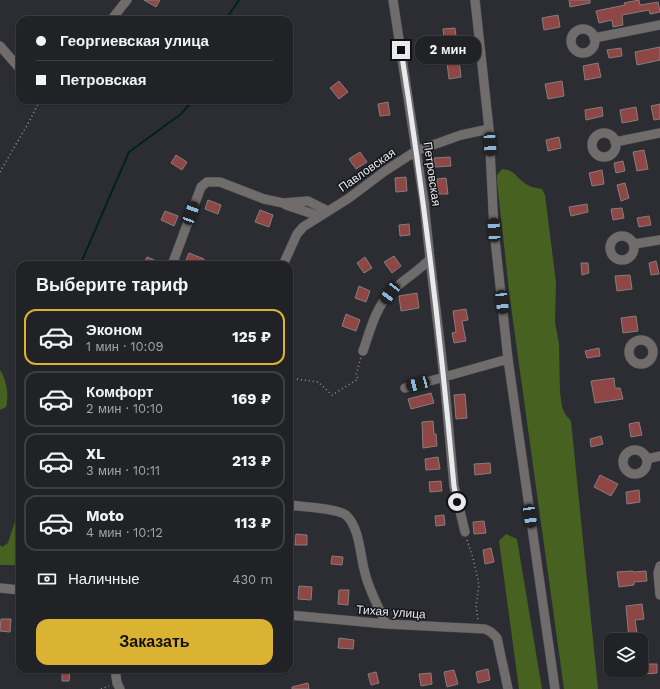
<!DOCTYPE html>
<html lang="ru">
<meta charset="utf-8">
<style>
body{margin:0;font-family:"Work Sans",sans-serif;background:#2d2f32;color:#f1f3f6;height:100vh;display:flex;flex-direction:column;font-size:15px;white-space:nowrap}
*{box-sizing:border-box;margin:0}
p{font-size:13px;color:#a2a4a7}
.icon{flex:none;width:22px;height:22px;fill:none;stroke:currentColor;stroke-width:2;stroke-linecap:round;stroke-linejoin:round}
.map{position:relative;flex:1;overflow:hidden}
.side{position:absolute;left:16px;top:261px;width:277px;height:412px;display:flex;flex-direction:column;background:#202226;border-radius:12px;box-shadow:0 1px 3px #0004,0 0 0 1px #3d3f43}
.side>*{flex:none}
.banner{position:absolute;left:16px;top:16px;width:277px;height:88px;border-radius:12px;box-shadow:0 1px 3px #0004,0 0 0 1px #3d3f43;display:grid;align-content:center;height:88px;padding:0 20px;background:#202226}
.fabs{position:absolute;left:604px;top:633px;display:grid;gap:8px}
.fabs a{display:grid;place-items:center;width:44px;height:44px;border-radius:8px;background:#202226;box-shadow:0 1px 3px #0004,0 0 0 1px #3d3f43;font-size:20px}
.end{position:absolute;width:18px;height:18px;margin:-9px;border:5px solid #e8eaee;background:#111;box-shadow:0 0 0 2px #111}
.from{border-radius:50%}
.bubble{position:absolute;height:28px;border-radius:12px;background:#202226;box-shadow:0 1px 3px #0004,0 0 0 1px #3d3f43;font-size:13px;font-weight:700;line-height:28px;text-align:center}
.car{position:absolute;width:12px;height:24px;margin:-12px -6px;border-radius:5px;box-shadow:0 0 3px 1px #0007;background:linear-gradient(#222 24%,#8ab4d8 0 40%,#222 0 76%,#8ab4d8 0 86%,#222 0)}
.banner b{display:flex;align-items:center;gap:14px;height:38px;font-size:15px}
.banner b+b{border-top:1px solid #3d3f43}
.banner i{width:10px;height:10px;background:#f1f3f6}
ul{padding:0;list-style:none}
li{display:flex;align-items:center;gap:12px;height:56px;margin:0 8px 6px;padding:0 12px;border:2px solid #3d3f43;border-radius:12px}
li div{flex:1}
li b{display:block;font-size:15px}
li em{font-style:normal;font-weight:700}
li.on{border-color:#dab333}
li>.icon{width:36px;height:36px;stroke-width:1.5}
h2{padding:0 20px;font-size:18px;line-height:48px}
.pay{display:flex;align-items:center;gap:10px;height:44px;padding:0 20px;font-size:15px}
.pay p{margin-inline-start:auto}
.button{display:flex;gap:8px;margin-top:auto;padding:8px 20px}
.button a{flex:1;height:46px;border-radius:12px;background:#dab333;color:#111;font-size:16px;font-weight:700;line-height:46px;text-align:center}
.map>svg:first-child{display:block}
.forest{fill:#466120}
.lines{fill:none;stroke-linecap:round;stroke-linejoin:round}
.stream{stroke:#002122;stroke-width:2}
.building{fill:#8f4745;stroke:#867d7d}
.minor-casing{stroke:#494b51;stroke-width:10}
.path{stroke:#939599;stroke-width:1.5;stroke-dasharray:1 3;stroke-linecap:butt}
.minor{stroke:#706c6b;stroke-width:9}
.route{stroke:#e8eaee;stroke-width:5}
.labels{text-anchor:middle;stroke-width:3;stroke-linejoin:round;paint-order:stroke}
.street-label{font-size:12px;fill:#e8eaee;stroke:#141518}
</style>
<div class="map">
<svg width="660" height="689" viewBox="0 0 660 689">
<rect width="100%" height="100%" fill="#2b2d33"/>
<path class="forest" d="M502 169C517 171 515 177 526 184 530 187 537 188 542 189L545 195 556 282 555 322 559 344 560 393 562 407 565 414 571 421 598 689H564L510 299 497 182V175Z
M0 370C7 380 9 396 6 407L0 410Z
M20 515V565H0V545L2 547 8 543 15 521Z
M506 534 517 539 542 689H519L499 541Z"/>
<g class="lines">
<path class="stream" d="M228 20 229 15 239 0
M80 265 129 152 181 114 193 100"/>
</g>
<path class="building" d="M144 0H160L156 7Z
M569 0H590V3L570 7Z
M639 0 640 5 658 2 660 12 650 14 649 10 622 15 623 25 613 27 612 20 599 23 596 11 625 5 624 3Z
M558 15 560 27 544 30 542 18Z
M455 28 461 77 449 79 443 29Z
M660 47V60L637 65 635 52Z
M621 48 622 56 609 58 607 50Z
M598 63 601 77 585 80 583 66Z
M339 81 348 92 339 99 330 88Z
M562 81 564 96 548 99 545 84Z
M388 102 390 115 380 116 378 104Z
M660 104V119L654 120 651 106Z
M602 107 603 116 586 120 585 110Z
M636 107 638 120 622 123 620 110Z
M559 137 561 148 548 151 546 140Z
M644 150 648 169 637 171 633 152Z
M360 152 367 162 356 169 349 159Z
M176 155 187 162 182 170 171 163Z
M450 157 451 166 435 167 434 158Z
M623 161 625 171 616 173 614 163Z
M602 170 604 184 592 186 589 173Z
M406 177 407 191 396 192 395 178Z
M446 178 448 194H438L437 179Z
M625 183 629 198 621 201 617 185Z
M208 200 221 205 218 214 205 209Z
M587 204 588 212 571 216 569 207Z
M622 208 624 218 613 220 611 209Z
M260 210 273 215 269 227 255 222Z
M165 211 178 216 174 226 161 220Z
M649 216 651 225 639 227 637 218Z
M409 224 410 235 400 236 399 225Z
M189 253 204 259 202 265H184Z
M394 256 401 266 392 273 384 262Z
M147 257 166 265H148L144 264Z
M365 257 372 268 364 273 357 263Z
M656 261 659 274 651 275 649 263Z
M581 263H588L589 273 582 275Z
M630 275 632 289 617 291 615 276Z
M359 286 370 291 366 302 355 298Z
M417 293 419 308 401 311 399 296Z
M466 309 468 320 462 321 466 341 454 343 452 333 456 332 453 311Z
M346 314 360 320 356 331 342 326Z
M636 316 638 331 623 333 621 318Z
M599 348 600 356 587 358 585 351Z
M614 378 615 388H620L623 399 595 403 591 381Z
M431 393 434 403 411 409 408 399Z
M465 394 467 418 456 419 454 395Z
M433 421 434 434H436L437 446 423 448 422 422Z
M639 422 642 435 631 437 629 424Z
M601 436 603 444 591 447 590 439Z
M438 457 440 469 426 470 425 459Z
M490 463 491 473 475 475 474 464Z
M600 475 618 484 611 496 594 487Z
M441 481 442 491 430 492 429 482Z
M639 490 640 502 627 504 626 492Z
M444 515 445 525 436 526 435 516Z
M484 521 486 533 474 534 473 522Z
M296 534 307 535V545H295Z
M491 548 494 562 485 564 483 550Z
M332 556 343 557 342 565 331 564Z
M633 571V572L646 571 647 581 634 582V585L619 587 617 572Z
M299 586 312 587 311 600 298 599Z
M339 590H349L348 605 338 604Z
M642 604 644 619 635 620 638 639 629 640 626 606Z
M1 619H11L10 632 0 631Z
M339 638 354 640 353 649 338 648Z
M643 664H657V673L644 674Z
M488 669 490 680 478 683 476 672Z
M62 670H70L69 681H62Z
M454 670 458 684 447 687 444 672Z
M376 672 379 683 371 685 368 674Z
M431 673 432 684 421 686 419 674Z
M308 683 309 689H292V687Z"/>
<g class="lines">
<defs>
<path id="minor" d="M475 0 489 129 494 230 508 359 555 689
M111 20 127 0
M571 41a12 12 0 1 1 24 0a12 12 0 1 1-24 0Z
M594 38 660 25
M0 46 20 69
M592 145a12 12 0 1 1 24 0a12 12 0 1 1-24 0Z
M615 142 660 133
M286 205 319 216
M610 248a12 12 0 1 1 24 0a12 12 0 1 1-24 0Z
M634 244 660 240
M430 259 444 377 454 486 465 532
M172 265 201 187 207 182H220L264 199 283 203 308 201 328 211
M283 265 297 234 303 227 349 198 385 171 416 151 461 135 489 129
M629 352a12 12 0 1 1 24 0a12 12 0 1 1-24 0Z
M363 351C370 331 375 309 390 293 402 280 418 272 430 259L424 202 393 0
M405 388 508 359
M623 462a12 12 0 1 1 24 0a12 12 0 1 1-24 0Z
M647 459 660 456
M289 505C302 507 337 508 346 515 360 528 360 556 365 573 369 590 379 608 386 624
M660 566 658 573 660 595
M0 588 20 590
M289 615 386 624 485 629 491 632 497 638 508 689
M115 669 117 683 120 689"/>
</defs>
<use href="#minor" class="minor-casing"/>
<path class="path" d="M0 172 29 122 40 100
M289 378 318 382 332 395 358 379 356 375 361 357
M467 540 473 558 479 585 476 606 478 620
M101 689 109 686"/>
<use href="#minor" class="minor"/>
</g>
<g class="lines">
<path class="route" d="M401 50C424 195 441 341 454 486L457 502"/>
</g>
<g class="labels">
<g class="street-label">
<text transform="translate(367 170) rotate(-35)" y="4">Павловская</text>
<text transform="translate(432 174) rotate(82)" y="4">Петровская</text>
<text transform="translate(391 612) rotate(4)" y="4">Тихая улица</text>
</g>
</g>
</svg>
<div class="fabs">
<a><svg class="icon" aria-label="layers" viewBox="0 0 24 24"><path d="M12 4l9 5-9 5-9-5zM3 14l9 5 9-5"/></svg></a>
</div>
<i class="end from" style="left:457px;top:502px"></i>
<i class="end" style="left:401px;top:50px"></i>
<div class="bubble" style="left:415px;top:36px;width:66px">2 мин</div>
<i class="car" style="left:490px;top:144px;rotate:177deg"></i>
<i class="car" style="left:191px;top:213px;rotate:20deg"></i>
<i class="car" style="left:494px;top:230px;rotate:357deg"></i>
<i class="car" style="left:390px;top:293px;rotate:217deg"></i>
<i class="car" style="left:502px;top:302px;rotate:174deg"></i>
<i class="car" style="left:418px;top:384px;rotate:255deg"></i>
<i class="car" style="left:530px;top:516px;rotate:172deg"></i>
<div class="banner">
<b><i class="from"></i>Георгиевская улица</b>
<b><i></i>Петровская</b>
</div>
<section class="side">
<h2>Выберите тариф</h2>
<ul>
<li class="on"><svg class="icon" aria-label="car" viewBox="0 0 24 24"><path d="M5 17H2v-5l4-1 3-4h7l3 4 3 1v5h-3M9 17h6M6 11h13"/><circle cx="7" cy="17" r="2"/><circle cx="17" cy="17" r="2"/></svg><div><b>Эконом</b><p>1 мин · 10:09</p></div><em>125 ₽</em></li>
<li><svg class="icon" aria-label="car" viewBox="0 0 24 24"><path d="M5 17H2v-5l4-1 3-4h7l3 4 3 1v5h-3M9 17h6M6 11h13"/><circle cx="7" cy="17" r="2"/><circle cx="17" cy="17" r="2"/></svg><div><b>Комфорт</b><p>2 мин · 10:10</p></div><em>169 ₽</em></li>
<li><svg class="icon" aria-label="car" viewBox="0 0 24 24"><path d="M5 17H2v-5l4-1 3-4h7l3 4 3 1v5h-3M9 17h6M6 11h13"/><circle cx="7" cy="17" r="2"/><circle cx="17" cy="17" r="2"/></svg><div><b>XL</b><p>3 мин · 10:11</p></div><em>213 ₽</em></li>
<li><svg class="icon" aria-label="car" viewBox="0 0 24 24"><path d="M5 17H2v-5l4-1 3-4h7l3 4 3 1v5h-3M9 17h6M6 11h13"/><circle cx="7" cy="17" r="2"/><circle cx="17" cy="17" r="2"/></svg><div><b>Moto</b><p>4 мин · 10:12</p></div><em>113 ₽</em></li>
</ul>
<div class="pay"><svg class="icon" aria-label="cash" viewBox="0 0 24 24"><path d="M3 7h18v10H3z"/><circle cx="12" cy="12" r="2"/></svg>Наличные<p>430 m</p></div>
<div class="button"><a>Заказать</a></div>
</section>
</div>
